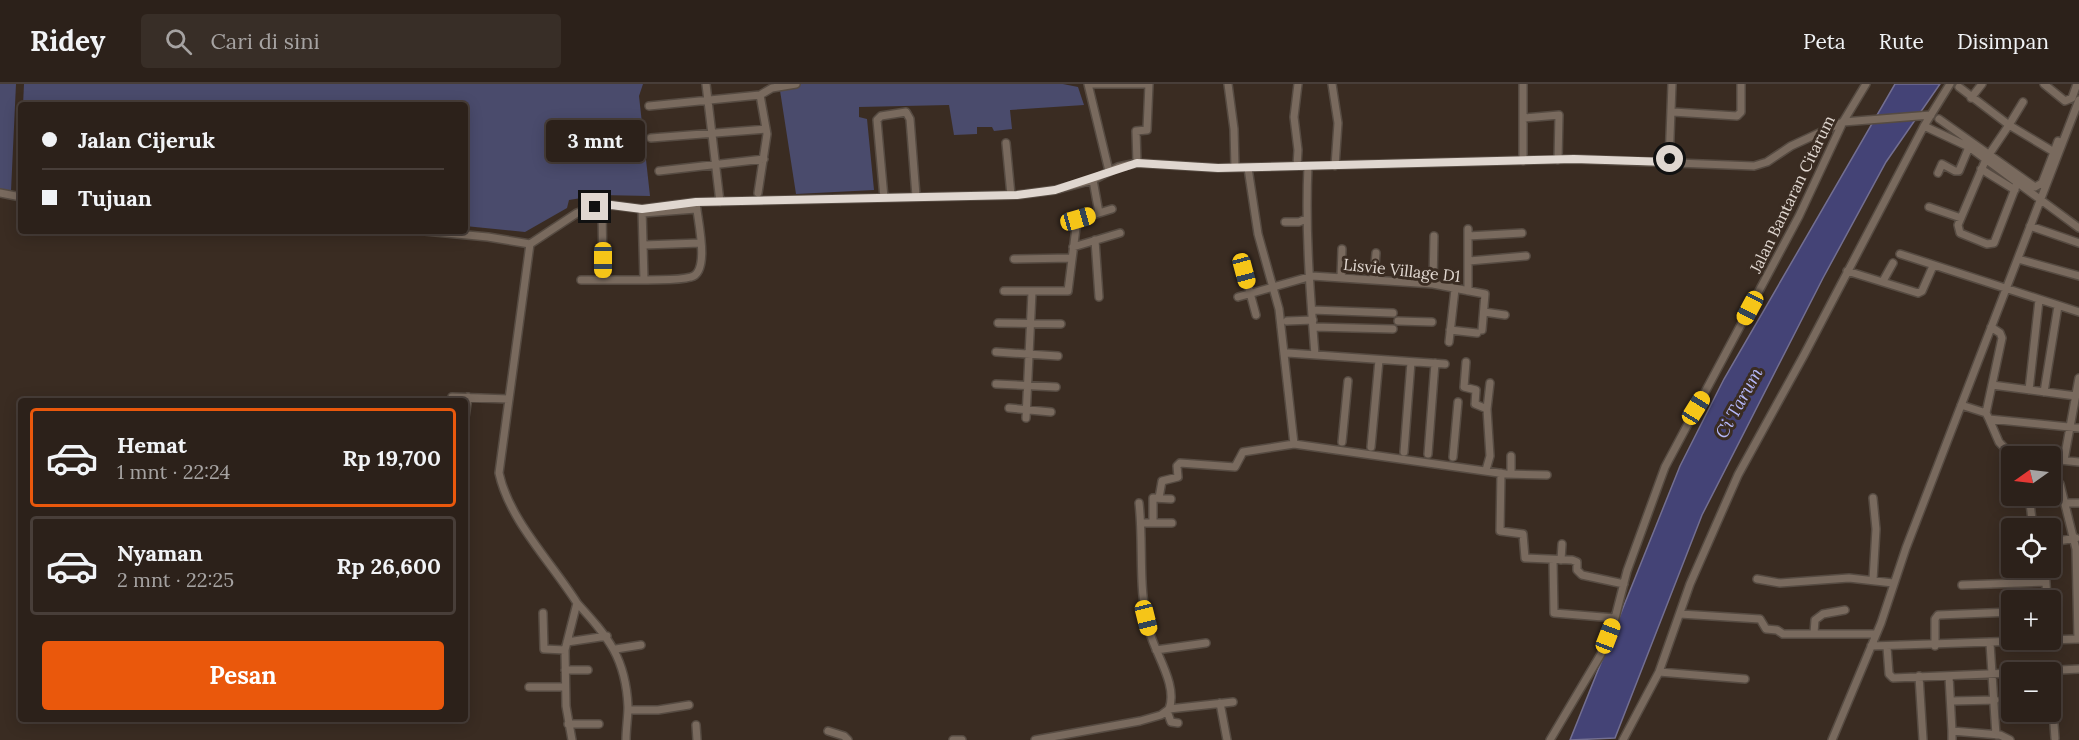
<!DOCTYPE html>
<html lang="id">
<meta charset="utf-8">
<style>
body{margin:0;font-family:Lora,serif;background:#382e27;color:#f1f3f6;height:100vh;display:flex;flex-direction:column;font-size:22px;white-space:nowrap}
*{box-sizing:border-box;margin:0}
p{font-size:20px;color:#a6a3a2}
.icon{flex:none;width:33px;height:33px;fill:none;stroke:currentColor;stroke-width:2;stroke-linecap:round;stroke-linejoin:round}
.map{position:relative;flex:1;overflow:hidden}
.drawer{position:absolute;left:18px;top:314px;width:450px;height:324px;display:flex;flex-direction:column;background:#2c211a;border-radius:6px;box-shadow:0 3px 15px #0003,0 0 0 2px #483e39}
.drawer>*{flex:none}
.banner{position:absolute;left:18px;top:18px;width:450px;height:132px;border-radius:6px;box-shadow:0 3px 15px #0003,0 0 0 2px #483e39;display:grid;align-content:center;height:132px;padding:0 24px;background:#2c211a}
.needle{width:39px;rotate:256deg}
.buttons{position:absolute;left:2001px;top:362px;display:grid;gap:12px}
.buttons a{display:grid;place-items:center;width:60px;height:60px;border-radius:6px;background:#2c211a;box-shadow:0 3px 15px #0003,0 0 0 2px #483e39;font-size:30px}
.end{position:absolute;width:27px;height:27px;margin:-14px;border:8px solid #e0d7d0;background:#111;box-shadow:0 0 0 3px #111}
.from{border-radius:50%}
.bubble{position:absolute;height:42px;border-radius:6px;background:#2c211a;box-shadow:0 3px 15px #0003,0 0 0 2px #483e39;font-size:20px;font-weight:800;line-height:42px;text-align:center}
.car{position:absolute;width:18px;height:36px;margin:-18px -9px;border-radius:8px;box-shadow:0 0 4px 2px #0007;background:linear-gradient(#f5c518 24%,#345 0 40%,#f5c518 0 76%,#345 0 86%,#f5c518 0)}
.banner b{display:flex;align-items:center;gap:21px;height:57px;font-size:22px}
.banner b+b{border-top:2px solid #483e39}
.banner i{width:15px;height:15px;background:#f1f3f6}
ul{padding:10px 0 0;list-style:none}
li{display:flex;align-items:center;gap:18px;height:99px;margin:0 12px 9px;padding:0 12px;border:3px solid #483e39;border-radius:6px}
li div{flex:1}
li b{display:block;font-size:22px}
li em{font-style:normal;font-weight:800}
li.selected{border-color:#ea580c}
li>.icon{width:54px;height:54px;stroke-width:1.5}
.cta{display:flex;gap:12px;margin-top:auto;padding:12px 24px}
.cta a{flex:1;height:69px;border-radius:6px;background:#ea580c;color:#fff;font-size:24px;font-weight:800;line-height:69px;text-align:center}
header{display:flex;align-items:center;gap:36px;box-sizing:border-box;height:84px;padding:0 30px;background:#2c211a;border-bottom:2px solid #483e39}
header strong{font-size:28px}
nav{display:flex;gap:33px;margin-inline-start:auto;font-size:21px}
.search{width:420px;height:54px;background:#382e27;display:flex;align-items:center;gap:15px;box-sizing:border-box;padding:0 21px;border-radius:6px;color:#a6a3a2;font-size:22px}
.map>svg:first-child{display:block}
.green{fill:#4a4b6c}
.water{fill:#444376;stroke:#736f91;stroke-width:1.5}
.lines{fill:none;stroke-linecap:round;stroke-linejoin:round}
.minor-casing{stroke:#564b42;stroke-width:10}
.minor{stroke:#796a5e;stroke-width:7}
.route{stroke:#e0d7d0;stroke-width:8}
.labels{text-anchor:middle;stroke-width:6;stroke-linejoin:round;paint-order:stroke}
.street-label{font-size:16px;fill:#e0d7d0;stroke:#3a2c22}
.water-label{font-size:18px;font-style:italic;fill:#b5b8f9;stroke:#3a2c22}
</style>
<header>
<strong>Ridey</strong>
<div class="search"><svg class="icon" aria-label="search" viewBox="0 0 24 24"><circle cx="10" cy="10" r="6"/><path d="M15 15l6 6"/></svg>Cari di sini</div>
<nav><a>Peta</a><a>Rute</a><a>Disimpan</a></nav>
</header>
<div class="map">
<svg width="2079" height="656" viewBox="0 0 2079 656">
<rect width="100%" height="100%" fill="#3a2c22"/>
<path class="green" d="M0 0H16L11 107 0 105Z
M24 0H643L639 12 650 112 600 111 569 116 567 124 525 148 465 142V21H23Z
M779 0H1063L1078 3 1084 21 1010 26 1012 45 994 47 992 43H977V50L954 51 949 21 859 23V33L867 35 874 106 796 110Z"/>
<path class="water" d="M1895 0H1940L1886 78 1823 194 1702 431 1615 654 1570 656 1680 382 1724 295Z"/>
<g class="lines">
<defs>
<path id="minor" d="M706 0 720 118
M1088 0 1109 87
M1088 0H1146
M1228 0 1234 45 1235 83
M1332 0 1338 39 1335 82
M1523 0V77
M2044 0 2065 17 2072 14 2077 0
M1959 3 2009 41 1986 75 1958 141 1960 149 1987 160 1994 159 2018 97
M1971 14 1982 0
M2023 18 2009 41 2054 68 2058 57
M649 22 760 11 772 4 796 0
M1673 28 1737 32 1741 28V0
M1523 34 1559 31 1558 76
M1939 35 2035 103 2042 99 2054 68
M1924 42 1969 63 2079 144
M651 54 766 45
M1006 59 1011 111
M1669 78 1672 0
M1137 79 1136 47 1147 46 1149 0
M1297 82 1298 66 1294 33 1298 0
M1308 82C1305 145 1310 208 1315 271
M1248 84 1258 150 1279 225 1294 360
M1981 85 2015 106
M659 87 764 75
M1938 89 1942 80 1955 87H1959L1969 63
M0 109 21 113
M758 109 767 50 760 11
M884 114 877 36 881 32 906 28 910 35 916 112
M602 121 603 196
M1929 123 1961 134
M642 125 644 196C658 195 677 197 691 193 711 188 697 134 696 118
M643 129 696 125
M1099 129 1112 125
M1285 138H1299L1306 135
M2030 142 2079 159
M1468 145V207
M425 147 488 153 530 160
M1468 152 1522 149
M1095 156 1099 213
M644 161 700 159
M1073 163 1120 149
M1900 170 2079 228
M1014 175 1072 174
M2018 175 2079 192
M1469 177 1526 172
M1244 187 1256 231
M1847 187 1918 209 1922 207 1933 182
M1341 193 1342 165
M1374 194 1376 169
M581 196H644
M1883 197 1893 179
M1433 200 1434 152
M1004 207H1068L1077 136 1099 129 1093 96
M1238 213 1312 192 1433 200 1485 210 1482 246
M1312 226 1393 229
M1484 228 1505 231
M1287 237 1313 236
M1398 237 1432 238
M998 239 1061 240
M1313 243 1393 245
M1450 246 1477 249
M1449 258 1455 205
M996 268 1058 272
M1288 269 1445 280
M1466 278 1464 303 1476 306 1475 320 1487 325 1490 372 1486 386
M996 300 1056 303
M1992 301 2076 312
M2029 306 2039 216
M2044 308 2058 222
M452 313 509 315
M1961 321 1986 329 1989 335 2079 344
M1009 324 1051 328
M1487 325 1490 299
M1986 329 2002 254 2000 249 1991 243
M465 333 468 313
M1026 334 1032 208
M1989 335 1999 358 2012 372
M1342 358 1348 297
M1371 363 1379 276
M1404 368 1411 278
M2009 368 2033 372
M1428 370 1435 279
M1511 372V390
M1453 373 1458 318
M2050 375 2079 378
M2064 376 2079 294
M1501 389 1500 447 1523 450 1525 474 1572 476 1577 478V486L1582 491 1624 500
M2060 400 2076 465 2078 555
M2029 411 2033 444
M1159 414 1162 397 1178 393 1177 382 1180 379 1235 383 1243 368 1294 360 1506 390 1547 391
M2065 419H2079
M1141 439H1172
M1153 439V414L1171 415
M2050 464 2058 457 2076 454
M1553 476 1554 529 1615 534
M1561 476 1562 460
M2045 483 2047 516
M1757 495 1780 499 1849 494 1893 499
M1873 496 1876 445 1873 414
M1962 501 2045 498
M577 519C608 553 626 574 628 623 628 633 626 645 626 656
M543 529 544 565 565 566
M1680 530 1760 535 1766 545 1777 546 1783 550H1876
M1814 549 1815 536 1823 530 1845 526
M567 558 607 552
M1990 559 1996 651
M1871 562 2079 555
M1935 562V535L1938 531 2012 528
M1887 563 1889 590 1893 594 2012 589
M616 565 641 561
M1156 566 1206 559
M565 586H588
M2050 586 2055 654
M1659 588 1745 595
M2025 588 2079 585
M1919 592 1923 656
M1949 592 1952 647
M529 603H565
M1952 617 1995 616
M1220 619 1227 656
M1169 625 1233 618
M628 626H658L689 621
M1167 627 1171 638 1178 639
M568 640H599
M696 641 697 656
M828 647 844 652 848 656
M572 656 566 622 565 566 577 519C552 479 509 436 499 389L530 160 577 129 595 123 611 121 642 125 696 118 1017 111 1055 106 1093 96 1118 83 1137 79 1218 84 1574 75 1754 82 1767 78 1791 62 1843 38 1931 31
M953 656H962
M1035 656 1140 637 1161 631 1169 625C1178 602 1156 571 1150 549 1137 507 1144 462 1139 419
M1550 656 1601 570 1615 534 1627 487 1665 383 1799 132 1843 38 1866 0
M1623 656 1659 588 1690 500 1738 391 1804 271 1924 42 1950 0
M1832 656 1881 539 1906 464 2079 16
M1952 656V647L2000 651 2010 656"/>
</defs>
<use href="#minor" class="minor-casing"/>
<use href="#minor" class="minor"/>
</g>
<g class="lines">
<path class="route" d="M595 123 611 121 642 125 696 118 1017 111 1055 106 1137 79 1218 84 1574 75 1669 78 1670 75"/>
</g>
<g class="labels">
<g class="street-label">
<text transform="translate(1792 110) rotate(-64)" y="6">Jalan Bantaran Citarum</text>
<text transform="translate(1402 186) rotate(6)" y="6">Lisvie Village D1</text>
</g>
<g class="water-label">
<text transform="translate(1739 319) rotate(-61)" y="6">Ci Tarum</text>
</g>
</g>
</svg>
<div class="buttons">
<a><svg class="needle" viewBox="-14 -14 28 28"><path d="M0-13l5 13h-10z" fill="#e53935"/><path d="M0 13l5-13h-10z" fill="#a6a3a2"/></svg></a>
<a><svg class="icon" aria-label="locate" viewBox="0 0 24 24"><circle cx="12" cy="12" r="6"/><path d="M12 2v4M12 18v4M2 12h4M18 12h4"/></svg></a>
<a>+</a>
<a>−</a>
</div>
<i class="end from" style="left:1670px;top:75px"></i>
<i class="end" style="left:595px;top:123px"></i>
<div class="bubble" style="left:546px;top:36px;width:99px">3 mnt</div>
<i class="car" style="left:1078px;top:135px;rotate:74deg"></i>
<i class="car" style="left:603px;top:176px;rotate:180deg"></i>
<i class="car" style="left:1244px;top:187px;rotate:165deg"></i>
<i class="car" style="left:1750px;top:224px;rotate:208deg"></i>
<i class="car" style="left:1696px;top:324px;rotate:32deg"></i>
<i class="car" style="left:1146px;top:534px;rotate:166deg"></i>
<i class="car" style="left:1608px;top:552px;rotate:21deg"></i>
<div class="banner">
<b><i class="from"></i>Jalan Cijeruk</b>
<b><i></i>Tujuan</b>
</div>
<section class="drawer">
<ul>
<li class="selected"><svg class="icon" aria-label="car" viewBox="0 0 24 24"><path d="M5 17H2v-5l4-1 3-4h7l3 4 3 1v5h-3M9 17h6M6 11h13"/><circle cx="7" cy="17" r="2"/><circle cx="17" cy="17" r="2"/></svg><div><b>Hemat</b><p>1 mnt · 22:24</p></div><em>Rp 19,700</em></li>
<li><svg class="icon" aria-label="car" viewBox="0 0 24 24"><path d="M5 17H2v-5l4-1 3-4h7l3 4 3 1v5h-3M9 17h6M6 11h13"/><circle cx="7" cy="17" r="2"/><circle cx="17" cy="17" r="2"/></svg><div><b>Nyaman</b><p>2 mnt · 22:25</p></div><em>Rp 26,600</em></li>
</ul>
<div class="cta"><a>Pesan</a></div>
</section>
</div>
